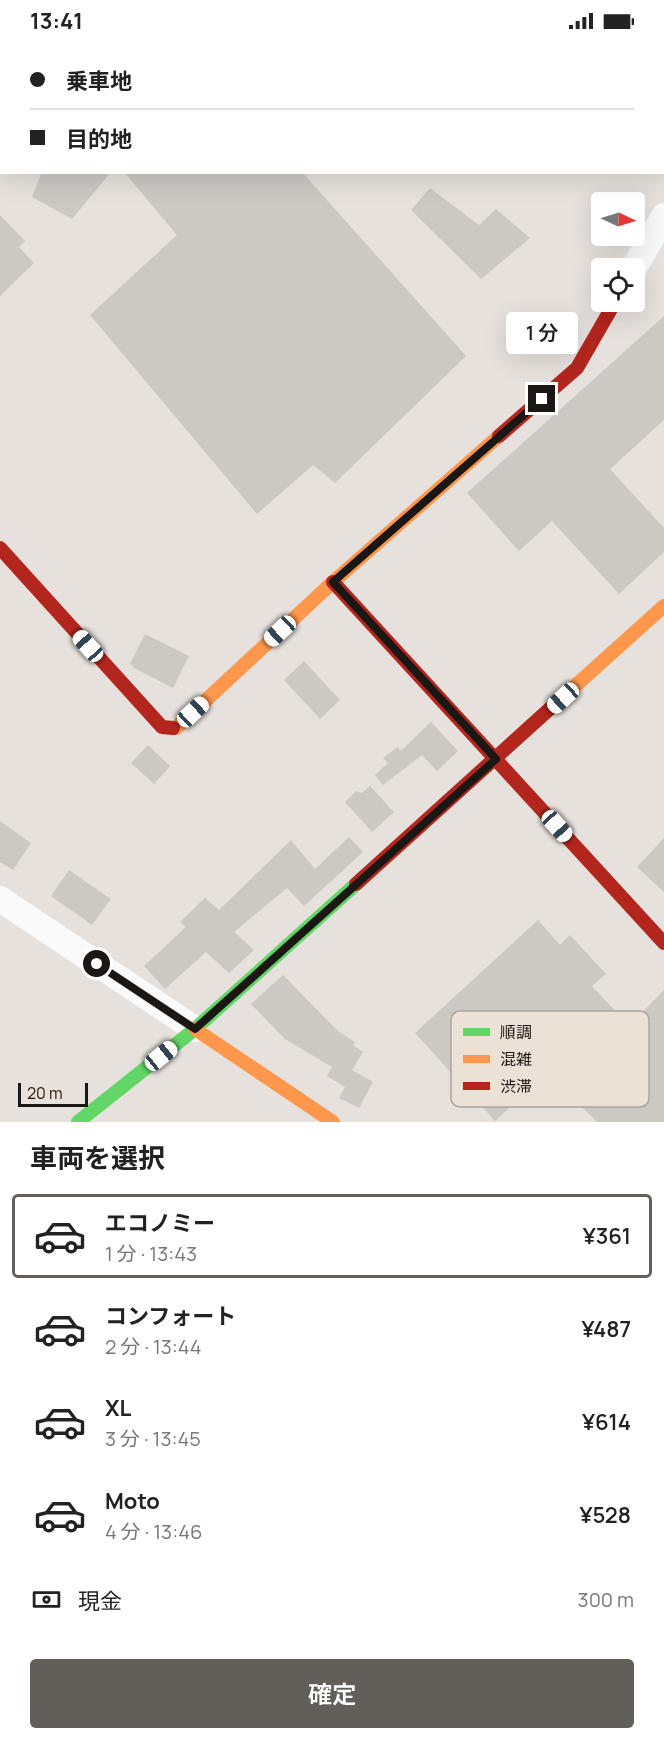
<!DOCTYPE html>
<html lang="ja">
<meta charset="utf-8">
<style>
body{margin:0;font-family:Manrope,"Noto Sans JP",sans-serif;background:#f6f6f6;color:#222;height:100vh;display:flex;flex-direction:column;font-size:22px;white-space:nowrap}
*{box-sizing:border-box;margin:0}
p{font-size:20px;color:#767676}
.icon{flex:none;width:33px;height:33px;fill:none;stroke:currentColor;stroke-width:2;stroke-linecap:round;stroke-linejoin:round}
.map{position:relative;height:1080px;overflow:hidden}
.panel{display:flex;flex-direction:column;background:#fff;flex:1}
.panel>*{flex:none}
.banner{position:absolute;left:0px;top:0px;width:664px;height:132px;box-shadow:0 6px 24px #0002;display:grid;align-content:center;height:132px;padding:0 30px;background:#fff}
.needle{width:39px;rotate:94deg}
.buttons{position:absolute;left:591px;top:150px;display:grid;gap:12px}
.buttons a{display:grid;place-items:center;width:54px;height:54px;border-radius:6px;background:#fff;box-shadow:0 6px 24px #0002;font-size:30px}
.scale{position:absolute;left:18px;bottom:15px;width:70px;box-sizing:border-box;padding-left:6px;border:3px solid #1b1714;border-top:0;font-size:16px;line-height:21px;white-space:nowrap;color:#1b1714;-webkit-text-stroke:4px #ebe1d7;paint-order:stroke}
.end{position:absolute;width:27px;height:27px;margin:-14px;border:8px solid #1b1714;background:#fff;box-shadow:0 0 0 3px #fff}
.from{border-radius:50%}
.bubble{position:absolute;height:42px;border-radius:6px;background:#fff;box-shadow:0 6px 24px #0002;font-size:20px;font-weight:600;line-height:42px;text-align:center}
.car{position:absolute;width:18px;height:36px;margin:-18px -9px;border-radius:8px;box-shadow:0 0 4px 2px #0007;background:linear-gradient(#fff 24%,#345 0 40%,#fff 0 76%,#345 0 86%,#fff 0)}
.banner b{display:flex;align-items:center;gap:21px;height:57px;font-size:22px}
.banner b+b{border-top:2px solid #e0e0e0}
.banner i{width:15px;height:15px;background:#222}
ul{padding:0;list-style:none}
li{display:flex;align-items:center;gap:18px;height:84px;margin:0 12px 9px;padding:0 18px;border:3px solid transparent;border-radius:6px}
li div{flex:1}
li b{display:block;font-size:22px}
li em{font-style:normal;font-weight:600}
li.selected{border-color:#625e5a}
li>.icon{width:54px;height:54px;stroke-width:1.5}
h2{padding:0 30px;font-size:27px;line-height:72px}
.pay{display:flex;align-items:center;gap:15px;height:66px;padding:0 30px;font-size:22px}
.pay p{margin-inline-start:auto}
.button{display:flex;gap:12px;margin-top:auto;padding:12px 30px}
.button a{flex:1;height:69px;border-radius:6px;background:#625e5a;color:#fff;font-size:24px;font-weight:600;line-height:69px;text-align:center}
.status{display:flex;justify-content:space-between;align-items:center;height:42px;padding:0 30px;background:#fff;direction:ltr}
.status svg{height:16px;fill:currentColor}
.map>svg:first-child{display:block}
.building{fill:#ccc8c4}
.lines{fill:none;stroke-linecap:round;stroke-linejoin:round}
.street{stroke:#fbfafa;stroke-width:26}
.fast{stroke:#63d668;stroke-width:14}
.slow{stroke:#ff974d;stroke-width:14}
.jam{stroke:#b3261e;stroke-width:14}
.route{stroke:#1b1714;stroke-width:8}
.key{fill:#ebe1d7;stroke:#ada49c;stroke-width:1.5}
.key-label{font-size:16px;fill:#1b1714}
</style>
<div class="status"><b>13:41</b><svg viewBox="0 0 49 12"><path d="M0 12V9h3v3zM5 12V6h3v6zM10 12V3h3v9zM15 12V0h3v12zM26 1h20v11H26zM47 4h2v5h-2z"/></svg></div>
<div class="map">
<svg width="664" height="1080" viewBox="0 0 664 1080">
<rect width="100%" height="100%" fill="#e6e1dc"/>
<path class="building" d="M42 130H111L72 177 32 155Z
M124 130H302L466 314 335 441 313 423 257 472 90 273 177 193Z
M430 146 479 183 496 167 530 196 481 237 411 168Z
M0 173 25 199 19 205 34 221 0 254Z
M664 274V378L610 427 664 486V510L619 552 552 479 519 509 467 451Z
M145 592 189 614 173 646 134 626 130 622Z
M304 619 340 658 320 677 284 638Z
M431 680 458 709 437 729 422 713 383 743 375 733 388 721 383 716 398 705 401 709Z
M148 703 170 724 154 742 131 721Z
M370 744 394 770 372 790 345 760 356 749 362 751Z
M0 779 31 801 13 828 0 820Z
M349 795 363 810 304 864 287 846 234 890 254 908 229 931 206 910 165 947 144 924 186 885 180 880 205 856 219 868 291 798 315 827Z
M664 796V850L637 825Z
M69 828 111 857 92 883 51 854Z
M538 878 560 903 570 893 606 932 592 944 629 984 664 948V1080H597L548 1031 495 1079 415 991Z
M283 933 338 989 355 1000 353 1003 363 1010 352 1028 373 1040 359 1066 339 1056 345 1045 327 1034 332 1025 285 997 251 962Z"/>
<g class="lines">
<path class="street" d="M634 226 664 174
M0 857 195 987"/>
<path class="fast" d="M78 1080 195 987 356 842"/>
<path class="slow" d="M565 653 664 564
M173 686H176L333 540 499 394
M195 987 333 1080"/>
<path class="jam" d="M499 394 577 326 615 260
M0 506 162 685 173 686
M333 540 664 901
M356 842 565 653"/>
</g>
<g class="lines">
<path class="route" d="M97 922 195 987 496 717 333 540 542 357"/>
</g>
<rect x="451" y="969" width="198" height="96" rx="9" class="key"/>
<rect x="463" y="986" width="27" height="8" fill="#63d668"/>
<rect x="463" y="1013" width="27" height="8" fill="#ff974d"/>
<rect x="463" y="1040" width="27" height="8" fill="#b3261e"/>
<g class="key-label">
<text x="500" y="996">順調</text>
<text x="500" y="1023">混雑</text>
<text x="500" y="1050">渋滞</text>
</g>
</svg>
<div class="buttons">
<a><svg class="needle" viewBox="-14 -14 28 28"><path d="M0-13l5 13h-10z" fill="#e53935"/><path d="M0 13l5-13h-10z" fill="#767676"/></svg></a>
<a><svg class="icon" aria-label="locate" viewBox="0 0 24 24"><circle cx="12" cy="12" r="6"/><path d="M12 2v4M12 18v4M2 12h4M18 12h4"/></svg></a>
</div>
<div class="scale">20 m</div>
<i class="end from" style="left:97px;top:922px"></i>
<i class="end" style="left:542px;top:357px"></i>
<div class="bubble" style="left:506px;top:270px;width:72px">1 分</div>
<i class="car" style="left:280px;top:589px;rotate:227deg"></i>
<i class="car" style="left:88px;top:604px;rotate:318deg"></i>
<i class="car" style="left:563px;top:656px;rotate:228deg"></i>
<i class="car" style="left:193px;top:670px;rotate:47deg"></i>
<i class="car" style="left:557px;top:784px;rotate:138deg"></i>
<i class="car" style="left:161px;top:1014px;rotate:51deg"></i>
<div class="banner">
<b><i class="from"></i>乗車地</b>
<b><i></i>目的地</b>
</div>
</div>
<section class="panel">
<h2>車両を選択</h2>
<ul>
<li class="selected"><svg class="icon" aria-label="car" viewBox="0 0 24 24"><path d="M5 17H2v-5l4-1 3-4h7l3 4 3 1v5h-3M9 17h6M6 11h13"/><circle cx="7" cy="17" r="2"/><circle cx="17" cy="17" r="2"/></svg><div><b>エコノミー</b><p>1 分 · 13:43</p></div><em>¥361</em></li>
<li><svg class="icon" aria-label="car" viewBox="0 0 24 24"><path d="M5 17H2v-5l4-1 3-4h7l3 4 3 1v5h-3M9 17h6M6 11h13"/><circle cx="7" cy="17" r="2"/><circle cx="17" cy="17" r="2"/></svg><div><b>コンフォート</b><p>2 分 · 13:44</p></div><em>¥487</em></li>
<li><svg class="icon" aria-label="car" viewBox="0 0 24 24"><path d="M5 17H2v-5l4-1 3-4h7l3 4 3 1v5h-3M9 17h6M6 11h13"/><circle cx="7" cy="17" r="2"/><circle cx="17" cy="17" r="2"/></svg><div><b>XL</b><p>3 分 · 13:45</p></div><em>¥614</em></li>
<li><svg class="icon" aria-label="car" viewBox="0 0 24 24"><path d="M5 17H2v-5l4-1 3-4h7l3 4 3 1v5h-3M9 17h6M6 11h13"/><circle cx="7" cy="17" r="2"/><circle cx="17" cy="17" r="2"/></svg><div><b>Moto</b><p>4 分 · 13:46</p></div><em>¥528</em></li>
</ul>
<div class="pay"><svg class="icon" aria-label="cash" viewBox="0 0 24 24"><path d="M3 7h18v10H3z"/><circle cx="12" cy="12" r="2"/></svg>現金<p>300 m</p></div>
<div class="button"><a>確定</a></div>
</section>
